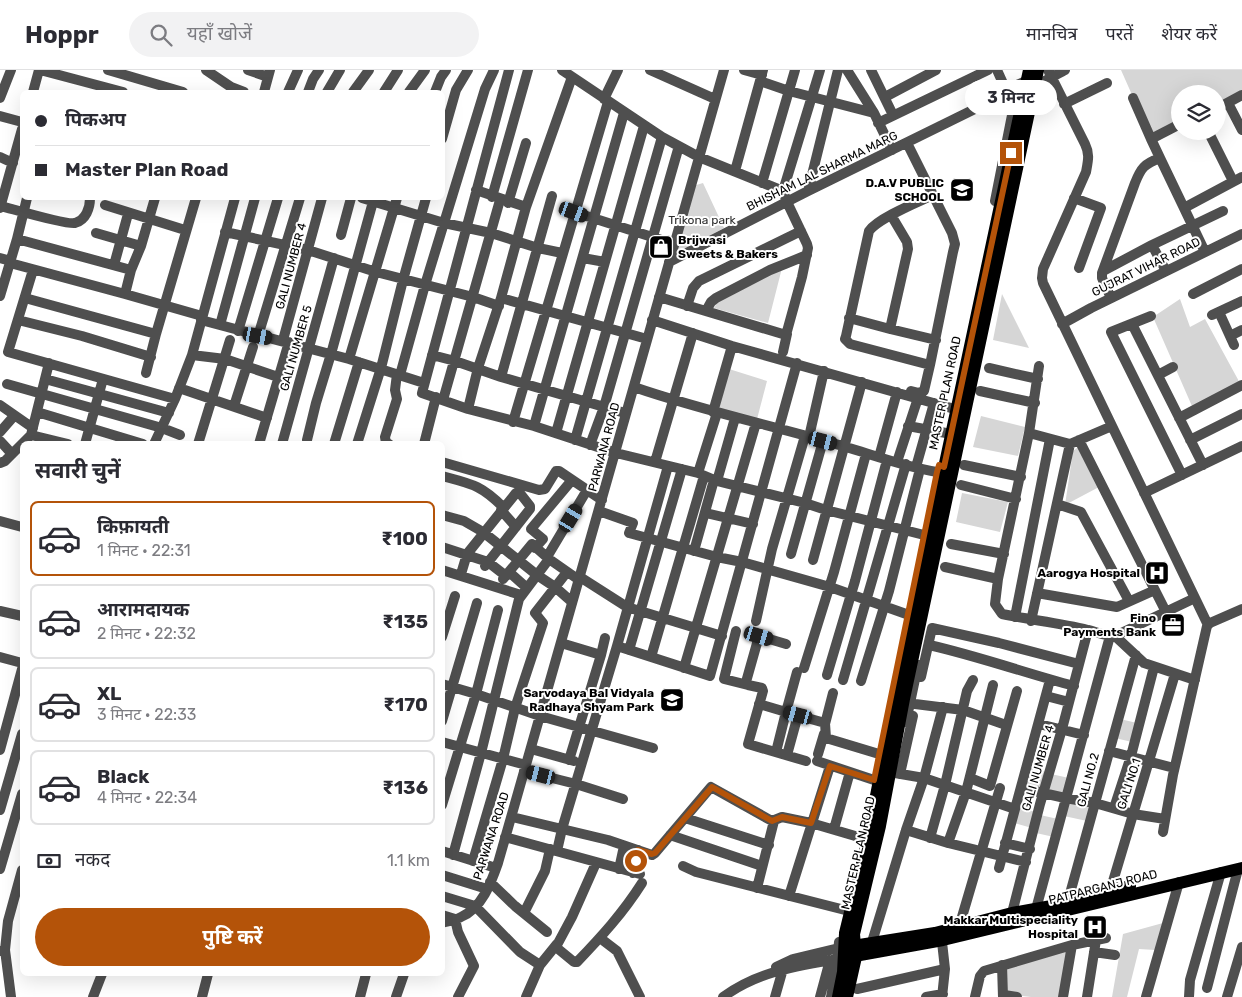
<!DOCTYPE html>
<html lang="hi">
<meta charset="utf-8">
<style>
body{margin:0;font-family:Rubik,"Noto Sans Devanagari",sans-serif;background:#f2f2f3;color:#2b2b33;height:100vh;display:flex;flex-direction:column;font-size:19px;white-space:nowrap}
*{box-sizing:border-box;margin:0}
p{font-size:16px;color:#7c7c81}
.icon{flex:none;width:28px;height:28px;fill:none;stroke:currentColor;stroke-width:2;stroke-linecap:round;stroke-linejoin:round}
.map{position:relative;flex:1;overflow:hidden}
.sheet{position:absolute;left:20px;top:371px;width:425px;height:535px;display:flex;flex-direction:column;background:#fff;border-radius:8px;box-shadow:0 5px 20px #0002}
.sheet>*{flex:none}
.guide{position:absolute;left:20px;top:20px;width:425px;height:110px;border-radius:8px;box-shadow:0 5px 20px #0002;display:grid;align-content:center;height:110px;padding:0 15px;background:#fff}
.controls{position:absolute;left:1171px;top:15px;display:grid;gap:10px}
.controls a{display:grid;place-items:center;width:55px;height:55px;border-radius:50%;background:#fff;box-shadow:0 5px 20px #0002;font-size:25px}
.end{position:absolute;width:22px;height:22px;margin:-11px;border:6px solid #b45309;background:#fff;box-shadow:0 0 0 2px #fff}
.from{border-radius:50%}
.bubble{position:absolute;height:35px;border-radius:18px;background:#fff;box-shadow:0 5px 20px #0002;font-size:16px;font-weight:700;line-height:35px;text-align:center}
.car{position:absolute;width:15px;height:30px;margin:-15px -8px;border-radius:6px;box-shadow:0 0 4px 1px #0007;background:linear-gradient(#222 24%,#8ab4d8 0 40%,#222 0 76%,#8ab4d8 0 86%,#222 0)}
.guide b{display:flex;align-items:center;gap:18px;height:48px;font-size:19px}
.guide b+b{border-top:1px solid #e1e1e2}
.guide i{width:12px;height:12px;background:#2b2b33}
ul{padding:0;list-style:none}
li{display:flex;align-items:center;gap:15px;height:75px;margin:0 10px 8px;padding:0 5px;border:2px solid #e1e1e2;border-radius:8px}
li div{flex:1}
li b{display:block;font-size:19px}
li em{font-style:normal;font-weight:700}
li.on{border-color:#b45309}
li>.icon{width:45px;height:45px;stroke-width:1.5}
h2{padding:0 15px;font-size:22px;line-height:60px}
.pay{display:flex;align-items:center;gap:12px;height:55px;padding:0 15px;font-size:19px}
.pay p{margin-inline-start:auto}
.button{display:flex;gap:10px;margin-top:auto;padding:10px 15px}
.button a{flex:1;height:58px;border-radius:30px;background:#b45309;color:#fff;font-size:20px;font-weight:700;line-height:58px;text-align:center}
header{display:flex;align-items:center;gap:30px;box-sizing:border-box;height:70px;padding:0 25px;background:#fff;border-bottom:1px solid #e1e1e2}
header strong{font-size:24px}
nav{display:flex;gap:28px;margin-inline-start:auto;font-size:18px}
.search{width:350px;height:45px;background:#f2f2f3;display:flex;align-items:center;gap:12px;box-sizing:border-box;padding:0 18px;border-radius:28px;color:#7c7c81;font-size:19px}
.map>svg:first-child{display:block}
.green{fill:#d6d6d6}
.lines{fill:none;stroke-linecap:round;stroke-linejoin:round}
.minor{stroke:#4f4f4f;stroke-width:10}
.major{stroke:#000;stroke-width:12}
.route{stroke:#b45309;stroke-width:6}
.labels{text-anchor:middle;stroke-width:4;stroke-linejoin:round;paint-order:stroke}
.street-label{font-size:12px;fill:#000;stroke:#fff}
.poi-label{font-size:12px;font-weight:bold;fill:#000;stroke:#fff;text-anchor:end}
.park-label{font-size:12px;fill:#2d2d2d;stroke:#fff}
</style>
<header>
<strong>Hoppr</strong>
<div class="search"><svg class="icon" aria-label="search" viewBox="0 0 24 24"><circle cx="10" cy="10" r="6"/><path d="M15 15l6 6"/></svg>यहाँ खोजें</div>
<nav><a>मानचित्र</a><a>परतें</a><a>शेयर करें</a></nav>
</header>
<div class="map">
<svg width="1242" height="927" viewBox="0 0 1242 927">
<rect width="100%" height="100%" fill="#fff"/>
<path class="green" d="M1121 0H1242V22L1218 35V24H1180V55L1152 70Z
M703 113 724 158 674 184 693 116Z
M782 198 768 253 714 238 720 228Z
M1002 224 1029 278 993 270Z
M1180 229 1190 257 1205 249 1241 315 1195 343 1153 247Z
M729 299 767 311 757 349 717 338Z
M981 346 1025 357 1018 386 973 377Z
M1078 377 1099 417 1065 435 1073 381Z
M962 423 1008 432 1000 462 956 452Z
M1120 649 1137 653 1132 672 1115 668Z
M1028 696 1046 702 1040 720 1024 714Z
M1051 704 1069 708 1064 727 1045 721Z
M1069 730 1091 736 1087 751 1064 746Z
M1018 736 1035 742 1032 758 1014 753Z
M1040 745 1058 749 1054 767 1036 763Z
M1163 853 1155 880 1139 879 1127 927H1112L1123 864Z
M1068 878 1060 927H1031L1005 924 1004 893Z"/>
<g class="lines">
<path class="minor" d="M40 0 123 22
M108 0 183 22
M206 0 231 17 244 22
M248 0 268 7
M509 0 422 323 468 339 534 356 616 383 698 403 717 411 805 433 826 440 924 465
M562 0 662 67 699 87 783 121 787 132 807 174 808 178 802 207 786 265 659 227
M650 0 715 29
M744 0 762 5
M847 0 874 43 892 80
M871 0 893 45
M997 0 1006 20
M1048 0 1085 74C1090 84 1088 91 1086 102L1043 199 1042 208 1043 213 1208 555
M760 11 789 21 874 43
M33 22 39 0
M264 22 270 0
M288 22 298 0
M308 22 313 9 319 0
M327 22 340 0
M353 22 369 0
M384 22 398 0
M409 22 425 0
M435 22 441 7 446 0
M885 27 936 0
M0 28 11 0
M1133 28 1151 69 1180 54
M604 29 618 0
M987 33C1002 36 1050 8 1065 0
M1228 33 1242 60
M1064 34 1107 13
M1218 38 1242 25
M0 46 22 52
M878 53 988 0
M1208 61 1233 111
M442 69 456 20 468 0
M1151 69 1160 88
M907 73 952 163 955 174 953 182 930 295 850 274 845 269 846 266 869 161C878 148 918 132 933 125
M0 87 13 93
M735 101 763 0
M762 113 795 0
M476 120 526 137
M783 121 820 0
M808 121 838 0
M492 127 528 0
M362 128 444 153 491 163 538 178 562 183
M1074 128 1101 138 1079 198
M995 131 1016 25
M508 133 526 73
M105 135 185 160
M1 136C13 139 66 155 75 153 86 150 90 138 90 128
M0 138 22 59
M1184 138 1205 182
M574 142 674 174
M891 145 907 172 908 179 890 259 936 270
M225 162 308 180 376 202 473 227 499 236
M96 163 141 176
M341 165 351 128
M1152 175 1166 201
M0 188 11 191
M583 188 605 192
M669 192 808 121 987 33 991 27 1030 9
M10 193 125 224 131 200 17 169
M114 195 128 144
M33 200 8 282 175 329
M131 200 141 176 155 128
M1103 201 1152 175 1223 141
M125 224 202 246
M1193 224 1242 199
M0 226 17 169 27 128
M25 228 156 264
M501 228 647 269
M1111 228 1102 208V203L1135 113C1141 98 1144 94 1160 88L1184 138 1242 107
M687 236 693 218 699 211 801 161
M706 241 711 232 716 228 770 200 807 185
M1219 242 1234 275
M1212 245 1242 231
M1151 246 1111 262 1182 405
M849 248 890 259
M18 250 82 266 151 287
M201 250 349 289 424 313
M652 250 732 276 951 338
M1062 254 1091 238 1242 164
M1132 254 1203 395
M220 255 255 128
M238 261 278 128
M258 266 300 128
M1230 266 1242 260
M283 270 322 128
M783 282 787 264
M192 285 225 289 278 307
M432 285 455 291 501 307 625 343
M349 289 397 128
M989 298 1038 309
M146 303 156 264 196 128
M400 305 425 215 485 19 494 0
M1158 305 1173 297
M501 307 552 126
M45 309 169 343
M7 314 162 358 180 365
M634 317C703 341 775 356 846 377 876 386 906 397 937 402
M179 318 267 348
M911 321 919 323 924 321 930 295
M980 321 1035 333
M443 330 500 130
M0 335 33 358
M234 336 253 277
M468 339 478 298 501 228 526 137 572 7
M37 342 143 374
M713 342 732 276
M1179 348 1242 315
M513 352 608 32
M534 356 624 43
M908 356 946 363
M1112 356 1070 374 1029 363 998 509 995 534 1002 544C1031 550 1060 553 1088 560 1097 562 1105 566 1115 566L1144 593 1195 610
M0 362 14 346
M556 363 644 56
M1029 363 1039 296
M31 365 68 374
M809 367 824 301
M307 370 316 333 331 284 374 128
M575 370 662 67
M1079 370 1166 542
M1190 370 1242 344
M0 371 12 384
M85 374 103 309
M154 374 175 329 192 285 235 128
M198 374 230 270
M259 374 289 272
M282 374 334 188
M334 374 359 292
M357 374 381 298 403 210 426 128
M389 374 386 373 385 367 397 329 395 320 397 304
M424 374 436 327
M590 375 604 337 679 76
M879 387 897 322
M442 392 539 420 545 419 556 401H559L602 430
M655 392 693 263
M897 392 918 328
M0 393 5 391 31 365 49 293
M964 395 1021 407
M916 397 934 333
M698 403 717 343
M442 406C472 414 481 415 503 437
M717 411 735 348
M961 415 1016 429
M1144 423 1242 376
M1057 434 1081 442 1129 531
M501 440 516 457
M599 441 633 453 629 463 717 487 742 492 830 517 909 545
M710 444 753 454
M442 445 464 451 483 462 537 505 555 517 572 532
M0 451 22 457
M951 474 1004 484
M442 477 488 492 506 506
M535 478 543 469 531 459 572 410
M694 481 714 410
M791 484 823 371
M547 487 587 420
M813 490 862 312
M945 497 998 509
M442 500 521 525
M509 502 527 518
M461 504 467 484 516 423 519 422 530 436V439L485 496
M580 507 627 537 722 566
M503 509 532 474 549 489 579 510
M1037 523 1117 537 1155 520
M0 541 22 546
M1015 547 1050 369
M756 551 772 479 805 366
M1031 551 1070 374
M736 561 724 609 748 615
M1115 566 1195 528
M442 567 455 526
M561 573 601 585
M786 574 759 566 746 612 748 615 762 618 763 621 748 674 806 691
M929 575C978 586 1025 603 1074 616
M617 576 710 606 797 293
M629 580 682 399
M0 587 22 593
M651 587 704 406
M684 598 756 353
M804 598 834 502 866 384
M827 605 855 511 887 390
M921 607 932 558 999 573 1079 594
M843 610 906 394
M861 611 889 521 920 399
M442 614 476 624 540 646 653 678
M1046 626 1069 632
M759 634 786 642 797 602
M915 634 963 640 1006 655
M442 651 477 533
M906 652 918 595
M825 654 833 623
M1039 654 1084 665
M442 672 526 695
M531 679 574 691
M0 680 22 599
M1109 681 1174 698
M776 682 786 642 825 653 826 668 879 684
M818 684 824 664
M787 685 798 645
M569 690 601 585 605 568
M817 691 874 710
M524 701 576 714 623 729
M895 703 924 708 1015 739
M900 704 913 646
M970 708 990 716 1017 621
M1021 718 1065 728 1095 733 1133 744 1165 749
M442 735 476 624 498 540
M1114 738 1131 686 1154 597
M0 740 22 664
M512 747 608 770 652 785 655 783 711 717 772 751 782 747 811 753 862 768
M685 748 769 775
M834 759 850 702
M906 760 924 708 943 637
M1163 762 1173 705 1207 556 1210 553 1242 539
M670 765 762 796
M505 767 640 804
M930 768 945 715 967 621 973 610
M948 773 966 722 993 615
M1005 773 1030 779
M442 781 496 798
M557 781 562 759 617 576 668 396
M453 785 481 683 519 529 549 489
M473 791 503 689 515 638 543 553 535 543 567 502
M596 793 572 847 557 875V878L574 892H577C601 867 623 843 642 813
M683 796 696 802 845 840
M999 798 1050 610
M0 799 22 724
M619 799 624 776
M633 803 638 780
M442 805 487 819
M490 812 515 836 547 862
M757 818 774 751
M442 826 475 836 520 882 540 895
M789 826 830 696
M1108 828 1175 604
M1066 838 1136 585
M1036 839 1110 566
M524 843 545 801 550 779
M1012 843 1040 734 1062 659 1088 560
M442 845 455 849 458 862 474 896 458 927
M442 853C449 851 456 850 461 847 482 838 491 813 498 793L724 0
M959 857 1000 718
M941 863 945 899 942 927
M600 868 617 881 640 927
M872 872 906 760 948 773 1026 792
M5 880 8 851 22 800
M0 881 5 880 11 927
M1094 882 1115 885
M1002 895 1003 927
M776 897 793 889 843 877
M1207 918 1238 799
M857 919 945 899
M1004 925 1017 927
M93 927 102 904
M202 927 208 904
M360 927 366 904
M396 927 404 904
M526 927 540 895 557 874
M723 927C760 900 799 896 844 888
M775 927 783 899
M820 927 830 890
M831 927 837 895 839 872
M926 927 943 924
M975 927 980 906 984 901 1072 875 1106 868
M1063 927 1072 875
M1087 927 1096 870
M1146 927 1179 812
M1189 927 1190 910 1221 802
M1227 927 1242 877"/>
<path class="major" d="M847 877 935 863 1012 843 1068 833 1130 816
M849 887 943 870 1242 798
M838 927 843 902 845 863 866 777 897 618 1029 0
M847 927 856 887 854 864 880 756 904 629 1038 0"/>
</g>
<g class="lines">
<path class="route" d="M636 791 638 780 652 784 655 783 712 717 772 751 782 747 811 753 830 696 874 710 937 402 939 395 944 397 1011 83"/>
</g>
<defs>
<symbol id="school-square" viewBox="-11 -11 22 22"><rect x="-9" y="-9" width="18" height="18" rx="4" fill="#000" stroke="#fff"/><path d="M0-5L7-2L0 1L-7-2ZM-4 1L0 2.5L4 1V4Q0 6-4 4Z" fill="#fff"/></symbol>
<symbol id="shop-square" viewBox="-11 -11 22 22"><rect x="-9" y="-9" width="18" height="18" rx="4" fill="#000" stroke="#fff"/><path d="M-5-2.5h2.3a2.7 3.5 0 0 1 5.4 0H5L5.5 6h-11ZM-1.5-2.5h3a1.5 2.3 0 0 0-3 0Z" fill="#fff"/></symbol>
<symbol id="hospital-square" viewBox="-11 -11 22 22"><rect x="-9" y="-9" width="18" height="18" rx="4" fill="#000" stroke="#fff"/><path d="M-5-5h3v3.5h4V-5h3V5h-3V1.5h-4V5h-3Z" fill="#fff"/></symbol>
<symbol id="office-square" viewBox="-11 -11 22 22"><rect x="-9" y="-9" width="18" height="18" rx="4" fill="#000" stroke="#fff"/><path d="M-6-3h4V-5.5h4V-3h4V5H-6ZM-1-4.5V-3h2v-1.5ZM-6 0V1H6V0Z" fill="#fff"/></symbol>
</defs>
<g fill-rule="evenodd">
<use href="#school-square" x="948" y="106" width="28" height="28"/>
<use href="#shop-square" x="647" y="163" width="28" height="28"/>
<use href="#hospital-square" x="1143" y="489" width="28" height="28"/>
<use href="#office-square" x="1159" y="541" width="28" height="28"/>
<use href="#school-square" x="658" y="616" width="28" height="28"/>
<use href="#hospital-square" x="1081" y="843" width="28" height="28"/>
</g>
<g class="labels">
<g class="street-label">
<text transform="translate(822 101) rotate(-26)" y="4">BHISHAM LAL SHARMA MARG</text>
<text transform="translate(291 196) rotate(-75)" y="4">GALI NUMBER 4</text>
<text transform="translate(1146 197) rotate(-26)" y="4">GUJRAT VIHAR ROAD</text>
<text transform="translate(296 278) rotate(-74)" y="4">GALI NUMBER 5</text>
<text transform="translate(945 323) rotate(-78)" y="4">MASTER PLAN ROAD</text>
<text transform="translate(604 377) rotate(-75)" y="4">PARWANA ROAD</text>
<text transform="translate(1038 698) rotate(-74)" y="4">GALI NUMBER 4</text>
<text transform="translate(1088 710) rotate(-75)" y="4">GALI NO.2</text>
<text transform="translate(1129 714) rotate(-72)" y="4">GALI NO.1</text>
<text transform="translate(491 766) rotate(-72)" y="4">PARWANA ROAD</text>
<text transform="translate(858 783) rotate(-77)" y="4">MASTER PLAN ROAD</text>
<text transform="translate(1103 817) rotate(-14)" y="4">PATPARGANJ ROAD</text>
</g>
<g class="poi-label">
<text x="944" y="117">D.A.V PUBLIC<tspan x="944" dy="14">SCHOOL</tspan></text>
<text x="678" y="174" text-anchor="start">Brijwasi<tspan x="678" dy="14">Sweets &amp; Bakers</tspan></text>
<text x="1140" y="507">Aarogya Hospital</text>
<text x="1156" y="552">Fino<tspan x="1156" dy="14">Payments Bank</tspan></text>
<text x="654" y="627">Sarvodaya Bal Vidyala<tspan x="654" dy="14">Radhaya Shyam Park</tspan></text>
<text x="1078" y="854">Makkar Multispeciality<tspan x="1078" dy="14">Hospital</tspan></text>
</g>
<g class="park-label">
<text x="702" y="154">Trikona park</text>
</g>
</g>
</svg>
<div class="controls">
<a><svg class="icon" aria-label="layers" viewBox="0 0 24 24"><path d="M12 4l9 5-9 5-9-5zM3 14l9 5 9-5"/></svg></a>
</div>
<i class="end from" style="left:636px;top:791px"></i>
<i class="end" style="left:1011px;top:83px"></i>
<div class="bubble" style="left:965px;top:10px;width:92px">3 मिनट</div>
<i class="car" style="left:574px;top:142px;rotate:110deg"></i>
<i class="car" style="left:258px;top:266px;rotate:100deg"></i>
<i class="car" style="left:823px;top:371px;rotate:104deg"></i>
<i class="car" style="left:571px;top:448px;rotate:31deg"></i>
<i class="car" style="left:759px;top:566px;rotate:107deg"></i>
<i class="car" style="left:798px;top:645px;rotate:285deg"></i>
<i class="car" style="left:541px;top:705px;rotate:284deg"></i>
<div class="guide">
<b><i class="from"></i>पिकअप</b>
<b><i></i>Master Plan Road</b>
</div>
<section class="sheet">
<h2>सवारी चुनें</h2>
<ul>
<li class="on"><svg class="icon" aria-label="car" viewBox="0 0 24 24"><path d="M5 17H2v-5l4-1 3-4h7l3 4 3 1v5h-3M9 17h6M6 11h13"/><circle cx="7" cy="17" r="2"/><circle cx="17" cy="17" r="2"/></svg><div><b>किफ़ायती</b><p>1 मिनट · 22:31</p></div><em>₹100</em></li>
<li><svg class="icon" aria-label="car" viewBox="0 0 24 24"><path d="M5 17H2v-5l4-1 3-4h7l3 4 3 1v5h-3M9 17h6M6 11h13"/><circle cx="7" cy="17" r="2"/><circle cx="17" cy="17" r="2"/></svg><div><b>आरामदायक</b><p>2 मिनट · 22:32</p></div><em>₹135</em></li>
<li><svg class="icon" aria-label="car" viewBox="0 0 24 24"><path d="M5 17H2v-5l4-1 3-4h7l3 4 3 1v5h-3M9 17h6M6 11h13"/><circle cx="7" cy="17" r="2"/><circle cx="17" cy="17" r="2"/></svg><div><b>XL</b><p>3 मिनट · 22:33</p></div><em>₹170</em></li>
<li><svg class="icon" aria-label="car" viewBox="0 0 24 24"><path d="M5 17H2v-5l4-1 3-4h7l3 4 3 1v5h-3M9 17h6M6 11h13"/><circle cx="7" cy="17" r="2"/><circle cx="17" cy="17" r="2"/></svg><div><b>Black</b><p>4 मिनट · 22:34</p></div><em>₹136</em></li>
</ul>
<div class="pay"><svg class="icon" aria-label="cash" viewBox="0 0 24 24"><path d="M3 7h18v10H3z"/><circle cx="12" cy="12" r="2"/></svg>नकद<p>1.1 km</p></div>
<div class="button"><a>पुष्टि करें</a></div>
</section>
</div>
